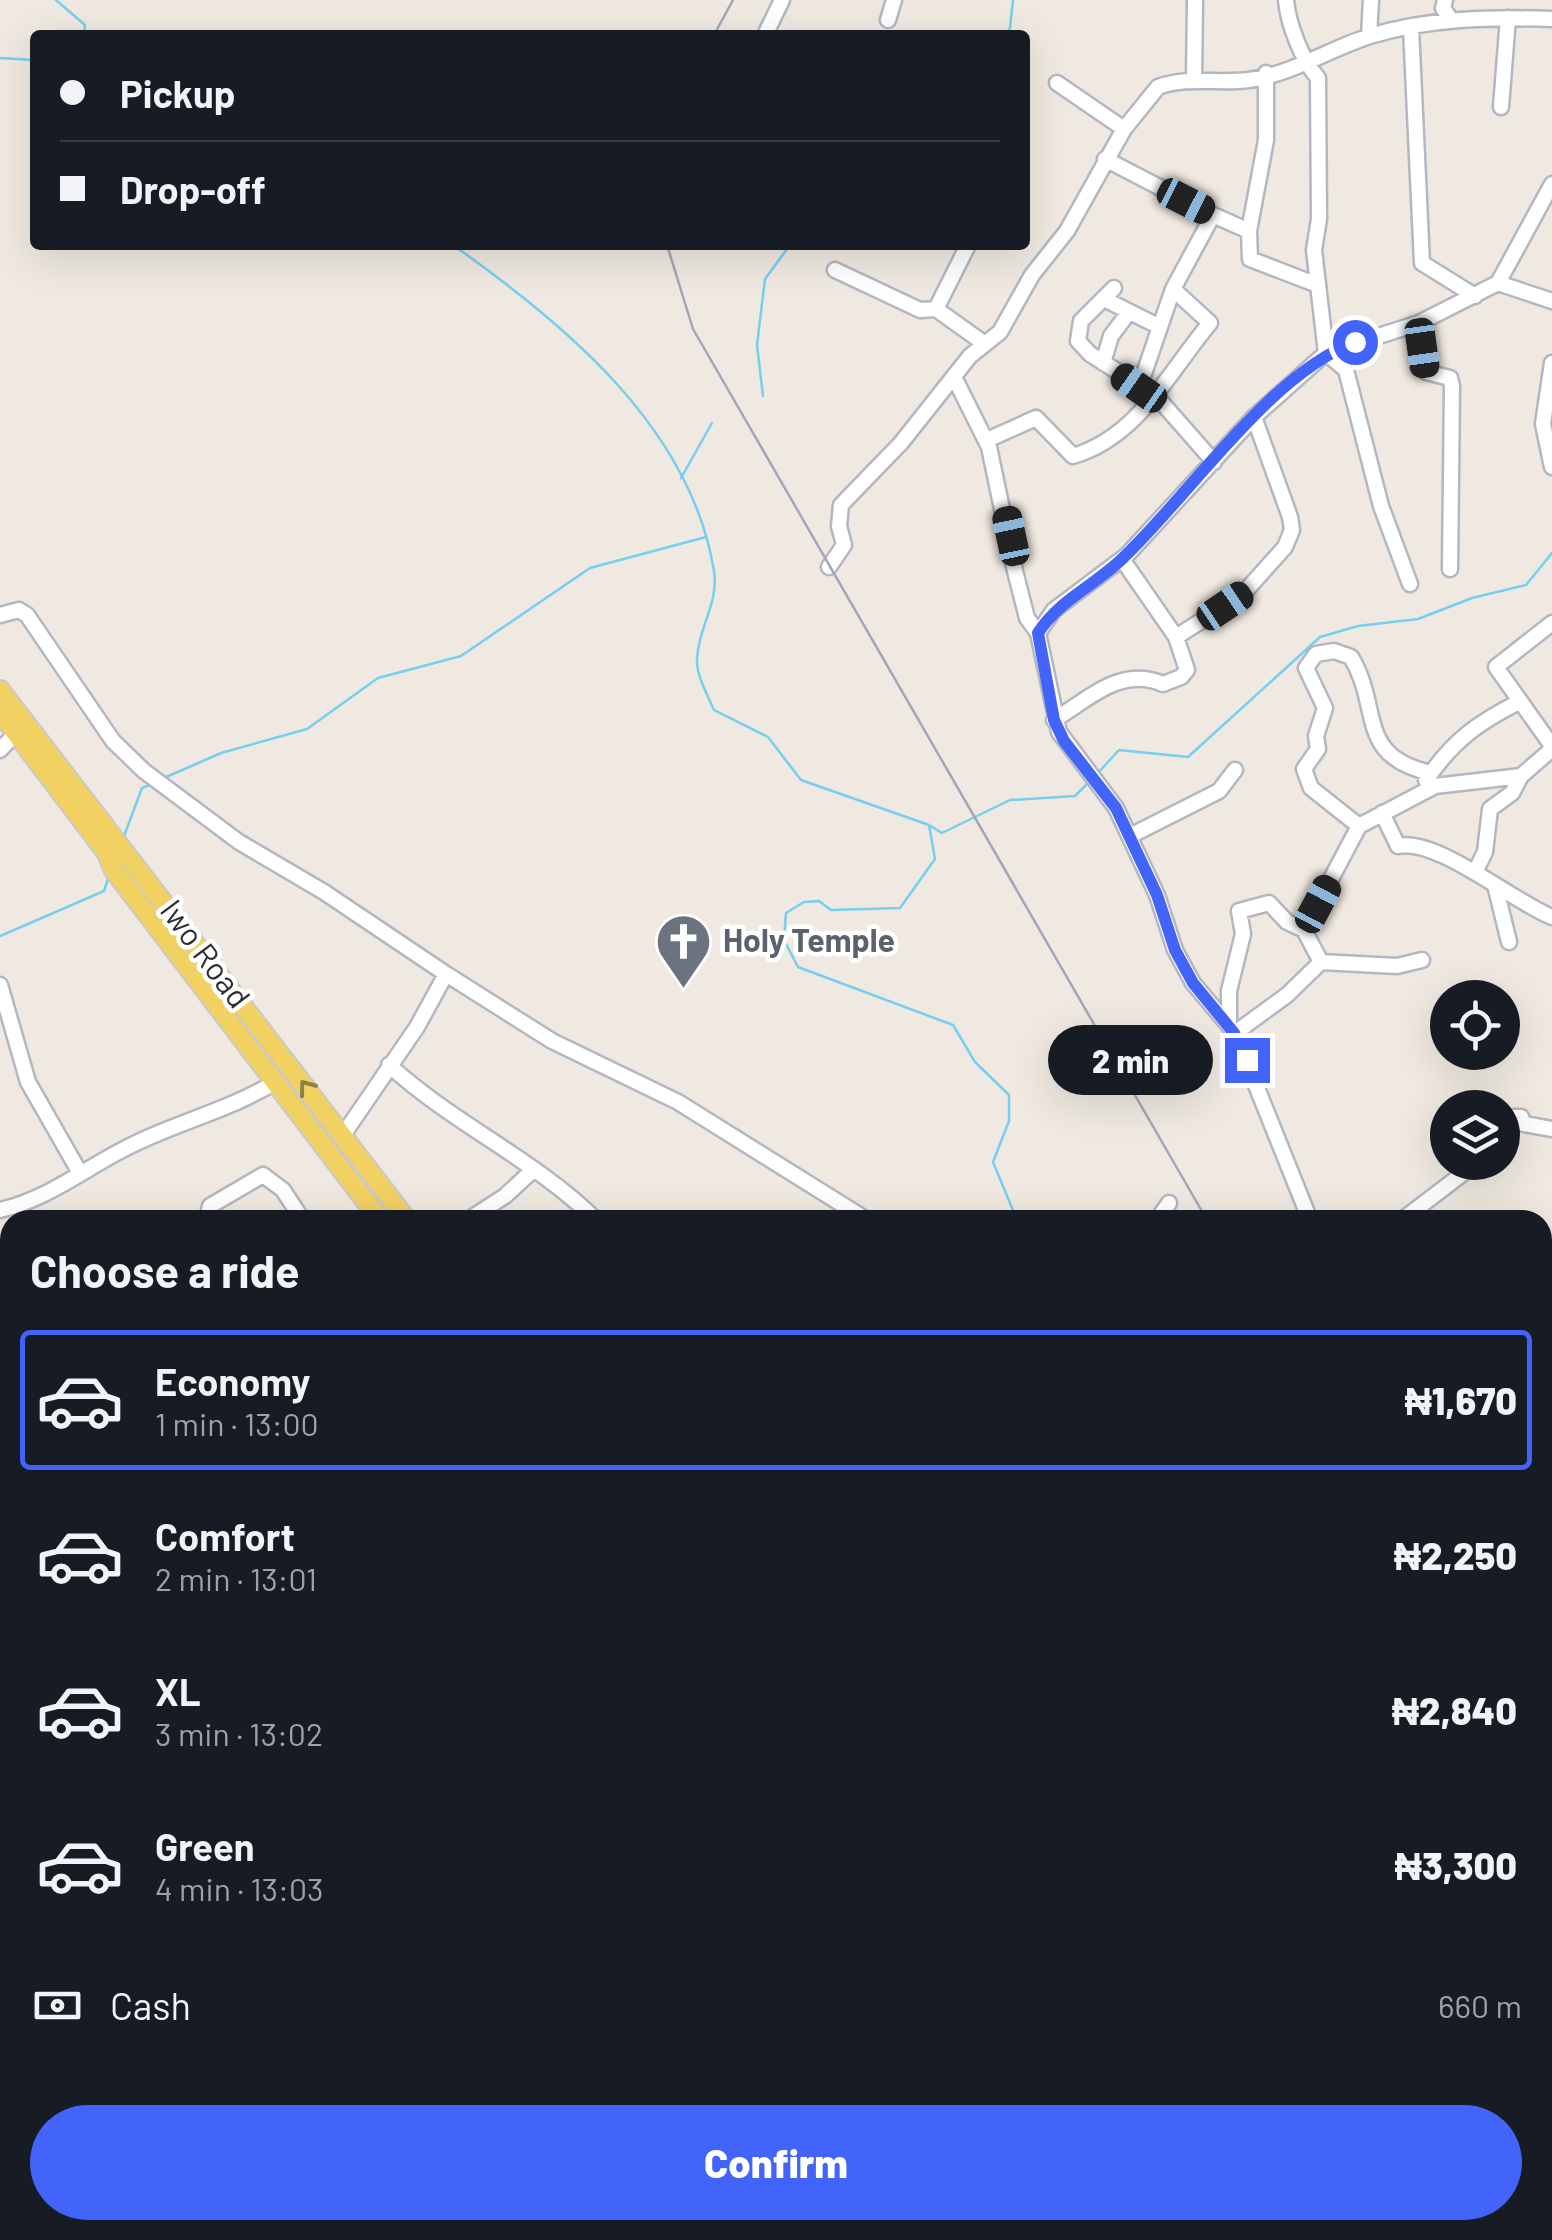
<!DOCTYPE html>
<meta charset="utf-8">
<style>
body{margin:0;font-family:Barlow,sans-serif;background:#242831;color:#f1f3f6;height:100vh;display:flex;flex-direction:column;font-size:38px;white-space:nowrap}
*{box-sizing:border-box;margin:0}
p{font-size:32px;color:#9ea1a6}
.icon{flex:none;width:55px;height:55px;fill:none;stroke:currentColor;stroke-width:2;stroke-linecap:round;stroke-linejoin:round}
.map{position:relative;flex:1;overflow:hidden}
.sheet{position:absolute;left:0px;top:1210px;width:1552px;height:1030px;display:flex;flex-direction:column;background:#171b24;border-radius:30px 30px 0 0;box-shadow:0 10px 40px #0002}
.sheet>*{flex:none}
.banner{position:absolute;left:30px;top:30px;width:1000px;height:220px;border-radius:10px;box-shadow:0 10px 40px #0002;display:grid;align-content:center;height:220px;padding:0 30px;background:#171b24}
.fabs{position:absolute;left:1430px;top:980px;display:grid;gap:20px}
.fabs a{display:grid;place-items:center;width:90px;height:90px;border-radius:50%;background:#171b24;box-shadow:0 10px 40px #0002;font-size:50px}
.end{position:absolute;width:45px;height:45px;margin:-22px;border:12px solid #4264fb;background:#fff;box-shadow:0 0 0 5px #fff}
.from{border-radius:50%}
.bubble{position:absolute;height:70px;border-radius:35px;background:#171b24;box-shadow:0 10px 40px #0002;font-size:32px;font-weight:800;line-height:70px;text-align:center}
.car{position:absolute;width:30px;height:60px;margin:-30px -15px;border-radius:12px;box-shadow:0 0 8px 2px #0007;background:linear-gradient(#222 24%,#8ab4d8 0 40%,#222 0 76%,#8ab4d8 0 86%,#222 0)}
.banner b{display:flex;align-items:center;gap:35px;height:95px;font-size:38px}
.banner b+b{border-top:2px solid #363941}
.banner i{width:25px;height:25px;background:#f1f3f6}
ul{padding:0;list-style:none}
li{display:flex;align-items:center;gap:30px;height:140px;margin:0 20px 15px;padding:0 10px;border:5px solid transparent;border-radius:10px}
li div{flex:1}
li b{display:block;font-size:38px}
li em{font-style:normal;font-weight:800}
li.on{border-color:#4264fb}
li>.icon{width:90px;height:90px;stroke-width:1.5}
h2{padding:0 30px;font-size:45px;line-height:120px}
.pay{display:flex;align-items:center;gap:25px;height:110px;padding:0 30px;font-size:38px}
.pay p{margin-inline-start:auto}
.cta{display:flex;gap:20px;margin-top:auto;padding:20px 30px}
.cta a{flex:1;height:115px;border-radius:60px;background:#4264fb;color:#fff;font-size:40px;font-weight:800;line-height:115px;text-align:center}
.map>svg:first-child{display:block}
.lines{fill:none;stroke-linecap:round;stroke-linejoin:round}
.stream{stroke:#75cff0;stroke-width:2.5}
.minor-casing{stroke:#b4b7c1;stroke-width:19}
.major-casing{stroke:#c9c9c9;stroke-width:22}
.minor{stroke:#fff;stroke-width:14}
.major{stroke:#f2d163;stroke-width:18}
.rail{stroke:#a3a6b8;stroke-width:2.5}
.oneway{stroke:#908048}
.route{stroke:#4264fb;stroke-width:12}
.labels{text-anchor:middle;stroke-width:9;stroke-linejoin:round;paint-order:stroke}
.worship-label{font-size:32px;font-weight:bold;fill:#5b616d;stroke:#fff;text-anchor:start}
.street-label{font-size:32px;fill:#2e2e2e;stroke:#fff}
</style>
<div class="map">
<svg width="1552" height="2240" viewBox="0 0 1552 2240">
<rect width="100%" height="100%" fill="#efe9e1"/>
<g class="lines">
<path class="stream" d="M56 0 85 25 84 35
M1005 35 1010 28 1013 0
M0 58 35 60
M453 245C565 324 691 428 714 571 719 603 698 628 697 659 696 675 708 696 714 710L768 737 801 780 929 825 935 859 900 908 831 910 819 901 804 902 786 913 784 940 798 967 953 1025 975 1062 1009 1095V1121L993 1162 1017 1220
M763 396 757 345 765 279 790 245
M681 478 712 423
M1098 773 1119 750 1188 757 1320 637 1358 626 1418 619 1472 598 1526 585 1552 553
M164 778 221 753 307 729 378 678 461 656 590 568 706 537
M929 825 942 833 1010 800 1075 796 1089 782
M124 836 142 788 152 784
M0 936 104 891 109 876"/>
<defs>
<path id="minor" d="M1286 0C1288 24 1302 60 1318 78L1319 219 1314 250 1326 353 1346 370 1381 506 1410 584
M1445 0 1443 8 1451 20
M888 20 894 0
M1411 28 1422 263 1475 296
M765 35 782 0
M1369 36 1371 0
M1194 80 1195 0
M1057 83 1124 129
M1501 107 1508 18
M1105 159 1213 215
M1249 231 1250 259 1315 284
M835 270 920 310 936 309 985 344
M1498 283 1552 301
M1114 288 1081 321 1078 341 1090 354 1156 396 1214 462
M1104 299 1158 326
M936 309 968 245
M1419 323 1426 372 1450 378 1452 386 1450 569
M1103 363 1111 336 1129 312
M1552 363 1543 424 1552 467
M954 377 989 447 1015 571 1027 618 1038 633 1059 732 1116 808 1157 895 1175 950 1193 983 1235 1033 1310 1220
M1139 388 1173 289 1213 215 1249 231 1266 140V73
M987 440 1036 418 1073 456C1138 437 1169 372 1210 323L1173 289
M1122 559 1176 637
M829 567 844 545 839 526 841 505 901 443 970 356 1000 332 1032 275 1067 231 1124 129 1158 87C1188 76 1218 84 1249 80 1292 74 1329 49 1370 36 1429 18 1491 17 1552 19
M0 615 19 610 27 615 113 741 144 771 239 842 324 892 446 974
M1552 623 1496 667 1552 746
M1038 633 1054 610 1127 555 1254 417 1326 353 1419 323 1498 283 1552 184
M1054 720C1090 698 1121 666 1163 684L1181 677 1187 670 1176 637 1242 595 1285 547 1292 530 1290 517 1254 417
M0 750 16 733
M1426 780C1453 741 1477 723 1519 702
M1382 813 1398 846C1436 837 1512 901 1552 917
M1359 826 1311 788 1304 769 1318 749 1316 736 1325 708 1306 668 1316 654 1334 651 1351 657C1382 708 1355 756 1431 773
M1130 836 1219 791 1235 770
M1476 870 1485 852 1490 809 1512 793 1521 776
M1496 889 1509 942
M1321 962 1397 966 1422 960
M0 985 28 1082 80 1173
M1229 1026V991L1243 934 1239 911 1269 903 1287 922 1304 930
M1235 1033 1287 995 1321 962 1304 930 1359 826 1435 786 1521 776 1552 749
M389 1065C452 1123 534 1159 596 1220
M1502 1129 1514 1117H1521L1524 1124 1552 1129
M343 1135 417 1027 446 974 552 1041 678 1102 867 1220
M0 1210C49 1199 88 1166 132 1145 180 1121 230 1110 275 1082
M207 1220 210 1206 263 1175 283 1190 300 1216
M468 1220 505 1196 532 1171
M1157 1220 1169 1203
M1402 1220 1478 1162
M0 1276H4
M1542 1338 1552 1332
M0 1375 10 1372
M1542 1448 1543 1449
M0 1475 10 1472
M1542 1588 1552 1594
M0 1691 10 1689
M0 1816 10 1797
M0 1862 10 1865
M0 2023 10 2006
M1542 2048 1552 2063
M0 2142 10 2138
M88 2230 91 2240
M184 2230 190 2240
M770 2230H816
M1542 2230H1552
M159 2240 175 2230
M1041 2240 1047 2230"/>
<path id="major" d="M0 690 407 1220
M0 712 107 853 113 869 380 1220
M1326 2230 1353 2240
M1408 2230 1456 2240"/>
</defs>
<use href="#minor" class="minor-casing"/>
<use href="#major" class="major-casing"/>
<use href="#minor" class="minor"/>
<use href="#major" class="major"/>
<path class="rail" d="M714 35 733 0
M667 245 693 329 1207 1220
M1542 1941 1552 1951"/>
</g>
<defs><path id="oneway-chevron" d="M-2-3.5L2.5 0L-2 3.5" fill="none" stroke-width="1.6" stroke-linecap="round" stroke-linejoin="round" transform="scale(2.5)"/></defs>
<use class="oneway" href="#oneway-chevron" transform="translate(306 1087) rotate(-127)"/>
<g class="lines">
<path class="route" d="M1247 1060 1234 1033 1193 983 1175 950 1157 895 1116 808 1064 741 1054 720 1038 633C1060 599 1096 585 1124 557 1191 493 1269 375 1355 342"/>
</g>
<defs>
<symbol id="church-pin" viewBox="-11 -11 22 30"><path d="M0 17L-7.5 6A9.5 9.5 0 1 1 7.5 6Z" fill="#6b7280" stroke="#fff"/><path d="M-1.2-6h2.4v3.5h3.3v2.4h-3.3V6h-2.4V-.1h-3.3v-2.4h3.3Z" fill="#fff"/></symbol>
</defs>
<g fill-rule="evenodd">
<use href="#church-pin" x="652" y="910" width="63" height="86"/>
</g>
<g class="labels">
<g class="worship-label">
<text x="723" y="952">Holy Temple</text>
</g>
<g class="street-label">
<text transform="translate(205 954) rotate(53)" y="11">Iwo Road</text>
</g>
</g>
</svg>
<div class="fabs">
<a><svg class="icon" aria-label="locate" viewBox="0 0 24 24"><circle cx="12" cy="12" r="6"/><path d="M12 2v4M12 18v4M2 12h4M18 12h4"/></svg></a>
<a><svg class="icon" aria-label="layers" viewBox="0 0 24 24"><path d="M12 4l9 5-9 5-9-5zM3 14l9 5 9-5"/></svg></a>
</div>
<i class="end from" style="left:1355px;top:342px"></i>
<i class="end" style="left:1247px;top:1060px"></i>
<div class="bubble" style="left:1048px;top:1025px;width:165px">2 min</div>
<i class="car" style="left:1186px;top:201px;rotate:117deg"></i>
<i class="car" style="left:1422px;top:348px;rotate:172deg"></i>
<i class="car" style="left:1139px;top:388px;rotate:305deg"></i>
<i class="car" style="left:1011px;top:536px;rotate:348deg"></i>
<i class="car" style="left:1225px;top:606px;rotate:56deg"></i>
<i class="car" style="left:1318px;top:904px;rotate:28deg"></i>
<div class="banner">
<b><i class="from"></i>Pickup</b>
<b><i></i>Drop-off</b>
</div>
<section class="sheet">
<h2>Choose a ride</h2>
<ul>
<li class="on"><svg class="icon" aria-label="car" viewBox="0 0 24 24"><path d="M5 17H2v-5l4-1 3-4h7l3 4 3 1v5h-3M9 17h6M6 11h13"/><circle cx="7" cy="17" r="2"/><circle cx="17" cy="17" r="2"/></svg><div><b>Economy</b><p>1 min · 13:00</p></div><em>₦1,670</em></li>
<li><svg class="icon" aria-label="car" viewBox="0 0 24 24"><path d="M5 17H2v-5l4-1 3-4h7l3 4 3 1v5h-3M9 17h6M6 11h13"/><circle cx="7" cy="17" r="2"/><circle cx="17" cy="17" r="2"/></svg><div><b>Comfort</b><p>2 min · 13:01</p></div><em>₦2,250</em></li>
<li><svg class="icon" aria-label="car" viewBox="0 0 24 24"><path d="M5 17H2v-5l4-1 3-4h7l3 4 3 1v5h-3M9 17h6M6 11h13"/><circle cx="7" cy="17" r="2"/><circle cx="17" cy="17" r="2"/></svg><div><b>XL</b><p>3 min · 13:02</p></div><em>₦2,840</em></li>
<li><svg class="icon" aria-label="car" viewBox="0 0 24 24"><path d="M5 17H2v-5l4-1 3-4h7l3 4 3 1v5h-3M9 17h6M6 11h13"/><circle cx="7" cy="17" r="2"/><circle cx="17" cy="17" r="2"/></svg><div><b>Green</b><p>4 min · 13:03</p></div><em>₦3,300</em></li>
</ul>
<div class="pay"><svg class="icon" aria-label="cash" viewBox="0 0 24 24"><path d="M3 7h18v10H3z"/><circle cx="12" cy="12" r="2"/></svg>Cash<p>660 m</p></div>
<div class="cta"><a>Confirm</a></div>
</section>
</div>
